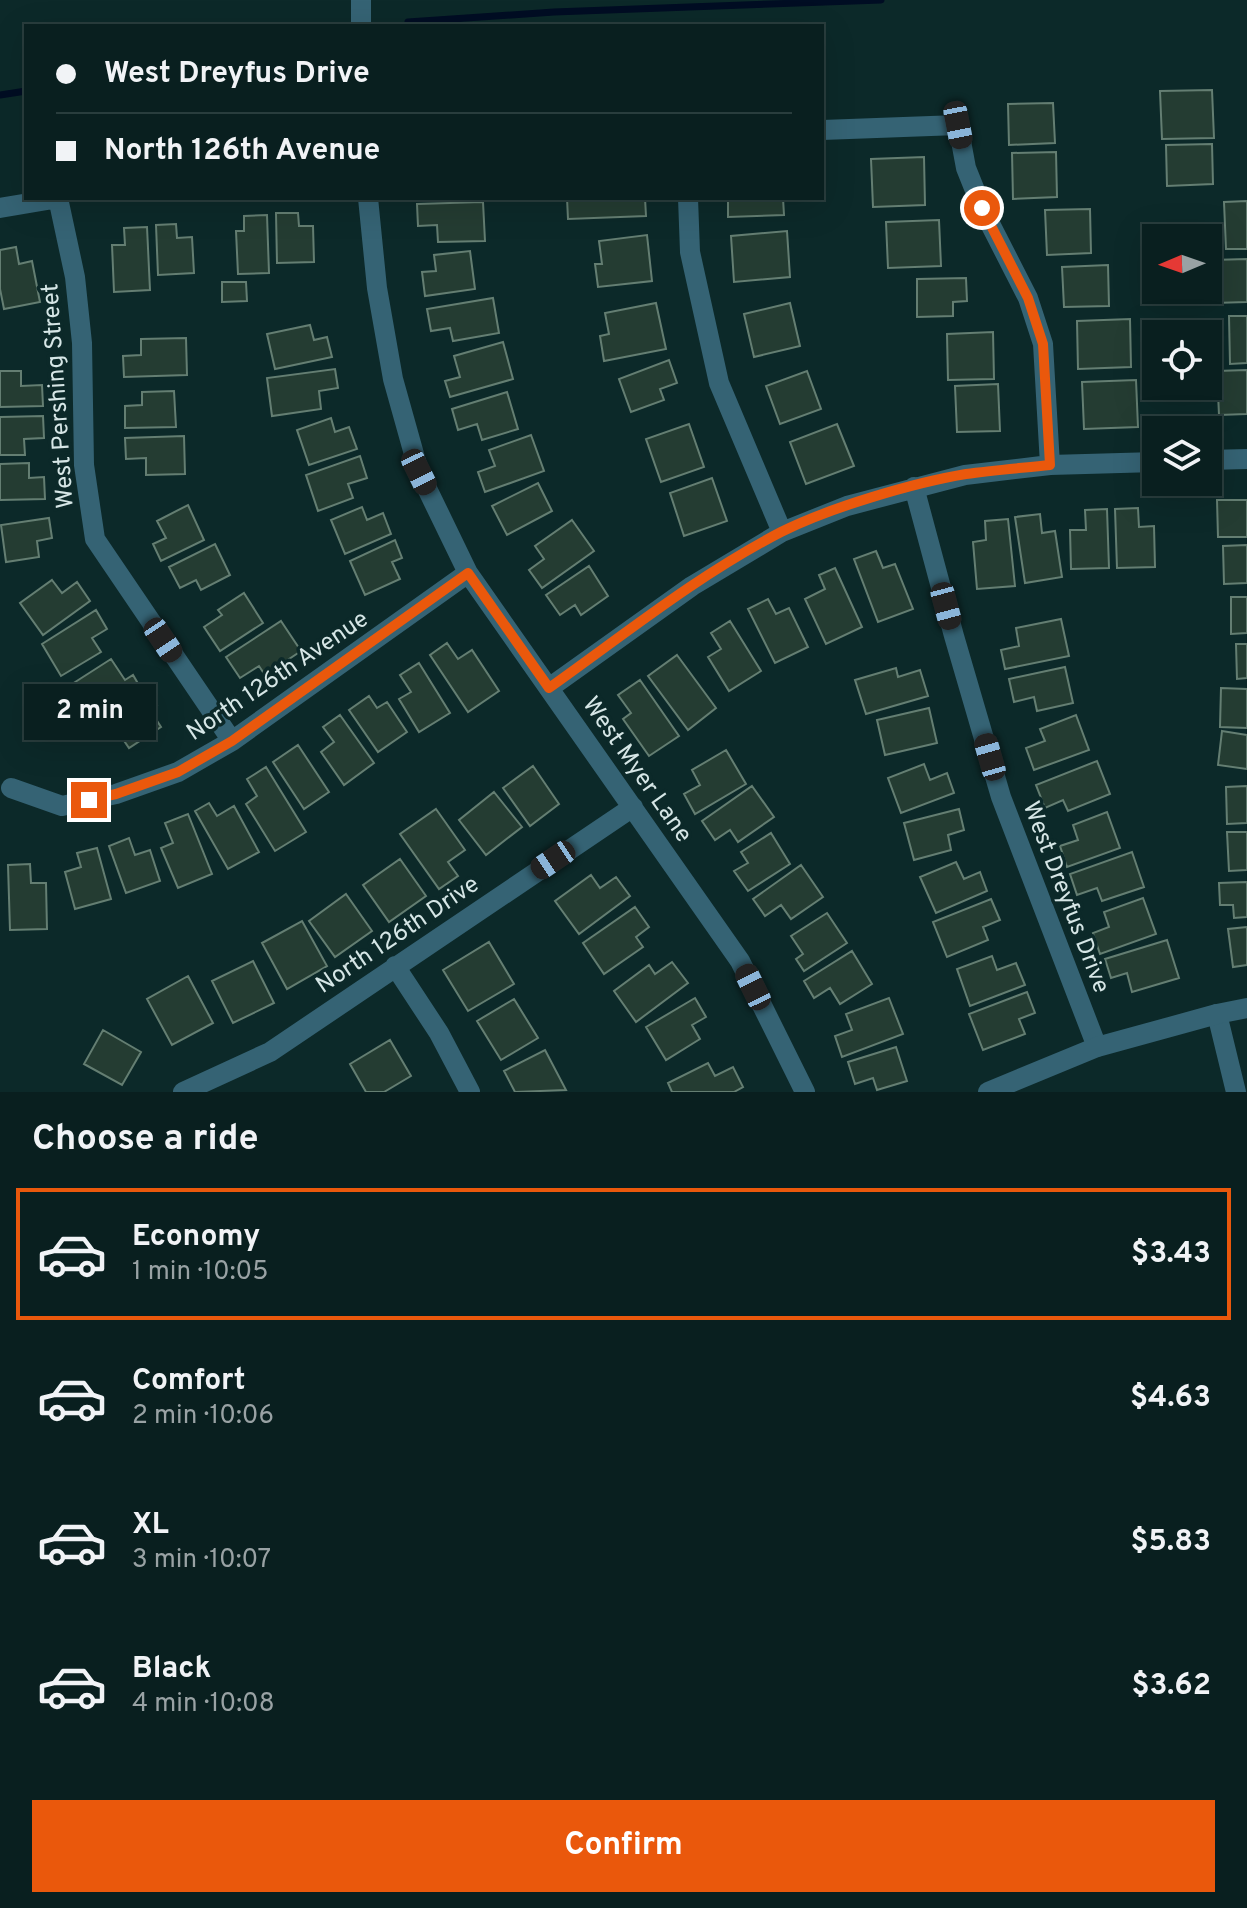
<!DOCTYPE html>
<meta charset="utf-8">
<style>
body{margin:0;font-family:Overpass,sans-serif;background:#172c2c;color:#f1f3f6;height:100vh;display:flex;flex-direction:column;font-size:30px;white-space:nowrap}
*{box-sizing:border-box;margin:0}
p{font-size:26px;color:#99a2a4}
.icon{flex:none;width:44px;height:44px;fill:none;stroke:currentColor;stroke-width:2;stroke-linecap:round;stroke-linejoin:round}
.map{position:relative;height:1092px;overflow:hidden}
.details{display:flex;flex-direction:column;background:#091f1f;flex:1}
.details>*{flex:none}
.banner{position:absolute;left:24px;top:24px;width:800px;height:176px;border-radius:0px;box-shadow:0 8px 32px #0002,0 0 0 2px #293d3d;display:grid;align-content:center;height:176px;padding:0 32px;background:#091f1f}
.needle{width:52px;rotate:268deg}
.fabs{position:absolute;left:1142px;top:224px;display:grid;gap:16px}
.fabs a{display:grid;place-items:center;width:80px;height:80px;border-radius:0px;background:#091f1f;box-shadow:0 8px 32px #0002,0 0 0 2px #293d3d;font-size:40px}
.end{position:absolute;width:36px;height:36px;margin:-18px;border:10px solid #ea580c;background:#fff;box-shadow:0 0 0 4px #fff}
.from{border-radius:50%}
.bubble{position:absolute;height:56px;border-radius:0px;background:#091f1f;box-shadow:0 8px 32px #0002,0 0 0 2px #293d3d;font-size:26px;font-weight:700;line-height:56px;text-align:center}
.car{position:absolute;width:24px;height:48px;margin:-24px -12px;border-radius:10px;box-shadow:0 0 6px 2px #0007;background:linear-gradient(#222 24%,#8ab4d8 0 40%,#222 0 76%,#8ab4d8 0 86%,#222 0)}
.banner b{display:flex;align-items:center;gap:28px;height:76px;font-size:30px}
.banner b+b{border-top:2px solid #293d3d}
.banner i{width:20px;height:20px;background:#f1f3f6}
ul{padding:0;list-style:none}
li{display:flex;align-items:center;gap:24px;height:132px;margin:0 16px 12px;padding:0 16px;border:4px solid transparent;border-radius:0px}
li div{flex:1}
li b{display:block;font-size:30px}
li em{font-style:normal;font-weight:700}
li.current{border-color:#ea580c}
li>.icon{width:72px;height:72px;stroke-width:1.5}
h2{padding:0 32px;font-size:36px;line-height:96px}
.cta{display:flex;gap:16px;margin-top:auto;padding:16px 32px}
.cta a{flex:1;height:92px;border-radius:0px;background:#ea580c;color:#fff;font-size:32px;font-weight:700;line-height:92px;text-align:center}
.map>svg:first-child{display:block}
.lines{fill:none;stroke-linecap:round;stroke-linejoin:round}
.stream{stroke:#000d23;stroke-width:7}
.building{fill:#243c32;stroke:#647e72;stroke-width:2}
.minor{stroke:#356374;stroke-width:20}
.tertiary{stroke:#356374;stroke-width:20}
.route{stroke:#ea580c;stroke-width:10}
.labels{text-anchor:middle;stroke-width:7;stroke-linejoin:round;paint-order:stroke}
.street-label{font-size:24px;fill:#d6e6e6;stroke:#0c2929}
</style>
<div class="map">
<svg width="1247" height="1092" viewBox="0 0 1247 1092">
<rect width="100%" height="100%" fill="#0c2929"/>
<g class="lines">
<path class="stream" d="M408 22 554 12 881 0
M0 95 26 91"/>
</g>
<path class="building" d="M1212 90 1214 138 1162 139 1160 91Z
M1053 103 1055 143 1009 145 1008 104Z
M1212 144 1213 184 1167 186 1166 145Z
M1056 152 1057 197 1013 199 1012 153Z
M924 157 925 205 873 207 871 159Z
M567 198H645L646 216 568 219Z
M728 198H783L784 215 728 217Z
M1247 201V249H1226L1224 202Z
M483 202 485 241 438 242 437 225 418 226 417 204Z
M1090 209 1091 253 1047 255 1045 210Z
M276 213H298L299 226H313L314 262 277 263Z
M267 215 269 273 238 274 236 231H244V216Z
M939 220 941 266 888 268 886 222Z
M176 224 177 238 192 237 194 273 158 275 156 225Z
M147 227 150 290 114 292 112 245H125L124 228Z
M787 231 790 277 734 282 731 236Z
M647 235 652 281 598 287 595 264H602L599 241Z
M16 247 19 264 32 261 40 302 4 309 0 289V250Z
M470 251 475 289 425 296 422 272 436 271 434 255Z
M1247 259V302L1214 303 1212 260Z
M1108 265 1109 306 1064 307 1062 267Z
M966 278 967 301 953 302V316L917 317V279Z
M222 282H246L247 301 222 302Z
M493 298 499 333 453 341 450 328 431 331 427 309Z
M656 303 666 349 604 361 600 336 609 334 605 313Z
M790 303 800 346 754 357 744 314Z
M1229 316H1247V363L1230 364Z
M1130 319 1131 367 1078 369 1077 321Z
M310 325 314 340 327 337 332 357 275 369 267 334Z
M993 332 994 379 948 380 947 334Z
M186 338 187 375 124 377 123 356 141 355V339Z
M503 342 513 379 450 397 445 381 460 377 454 356Z
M669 360 677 383 660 389 664 400 631 412 619 379Z
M335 369 338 388 319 391 321 409 272 416 267 378Z
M1247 370V414L1219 415 1217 371Z
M0 371H21V386L42 385 43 406 0 407Z
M807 371 821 409 780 424 766 386Z
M1136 380 1138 427 1084 429 1082 382Z
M998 384 1000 431 957 432 955 386Z
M174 391 176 427 125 428V406L142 405V392Z
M507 392 518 429 482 440 477 424 458 430 452 409Z
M43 416 44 438 24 439 25 455H0V417Z
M331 418 335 432 349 427 357 449 309 465 297 430Z
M689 424 704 467 661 482 646 439Z
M837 424 854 466 806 484 790 442Z
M531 435 544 471 485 492 478 472 495 466 489 450Z
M184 436 185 474 146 475V458L126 459 125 438Z
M360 456 367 478 348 484 353 498 318 511 306 475Z
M29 463V478L44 477 45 499 0 500V464Z
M712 478 727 521 684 536 670 493Z
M538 483 552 511 507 535 492 506Z
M1217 500H1247V537H1218Z
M188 505 204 540 161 561 153 544 166 538 157 521Z
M362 507 367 520 383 513 391 534 345 554 331 520Z
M1138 508 1139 527 1154 526 1155 567 1117 568 1115 509Z
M1107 509 1109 568 1071 569 1070 530H1086L1085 510Z
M1040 514 1042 533 1055 531 1062 577 1025 583 1015 517Z
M49 518 52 538 37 541 39 557 6 562 1 525Z
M1008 519 1015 586 977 589 973 542 986 540 985 521Z
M572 520 594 551 542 588 529 570 544 559 535 546Z
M395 540 402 558 392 562 400 579 365 595 350 561Z
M215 544 230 575 201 590 196 580 180 588 169 567Z
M1247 545V583L1224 584 1223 546Z
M876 551 883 568 895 564 913 609 878 622 854 559Z
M589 566 608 596 581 615 575 605 560 615 546 595Z
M835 568 862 627 826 644 805 599 825 589 819 575Z
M52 580 62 593 77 582 90 601 43 635 20 603Z
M244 593 263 623 220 651 204 627 222 615 218 610Z
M1231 597H1247V633L1231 634Z
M768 599 776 614 789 608 808 647 775 663 748 609Z
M96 610 107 629 92 638 101 652 61 676 42 644Z
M1061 619 1069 656 1005 669 1001 650 1019 646 1016 628Z
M281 621 301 651 265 675 259 666 240 678 226 657Z
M730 621 761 671 729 691 708 657 721 649 711 633Z
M447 643 458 659 472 650 499 691 468 712 430 655Z
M1236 644H1247V678L1237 679Z
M677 655 716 708 688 730 648 676Z
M111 659 125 680 133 675 140 687 92 719 69 686Z
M419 663 450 713 419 732 399 699 411 692 400 675Z
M1065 667 1073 703 1037 711 1034 697 1014 702 1009 679Z
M896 668 898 677 920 670 928 696 866 714 855 680Z
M640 680 679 736 649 756 623 719 631 713 618 695Z
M1221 688 1247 689V728L1220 727Z
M149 691 157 705 150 710 161 727 129 748 108 717Z
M369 696 377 708 387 702 407 732 378 752 349 710Z
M929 708 937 743 885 755 877 720Z
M340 715 374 763 344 785 321 752 334 742 323 727Z
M1076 715 1089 750 1034 770 1026 748 1045 741 1040 729Z
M1222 731 1247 735V769L1218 765Z
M298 745 329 792 304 809 273 762Z
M726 750 746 784 695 814 684 794 700 785 692 770Z
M1097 761 1110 794 1068 811 1063 800 1045 808 1036 785Z
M924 764 930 780 947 773 954 793 901 813 888 778Z
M533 766 559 804 530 826 503 788Z
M266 767 306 832 275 851 246 804 257 796 247 779Z
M752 786 774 817 738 842 730 830 715 840 702 821Z
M1247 786V823L1227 824 1226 787Z
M494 792 522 827 486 855 459 820Z
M209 803 217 816 234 806 259 852 228 869 195 811Z
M436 809 465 850 448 862 458 876 439 889 400 834Z
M959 809 964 830 948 835 951 850 914 860 904 823Z
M1107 812 1120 848 1067 867 1060 846 1078 840 1073 825Z
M188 814 212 874 178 888 161 848 173 843 165 823Z
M1227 832H1247V870L1229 871Z
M771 833 790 864 748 891 734 871 748 863 741 852Z
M129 838 135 855 150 850 160 881 126 893 109 846Z
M97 848 111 899 75 909 65 872 81 867 77 853Z
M1132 852 1144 887 1102 901 1097 888 1077 895 1070 874Z
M400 859 426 896 389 922 363 885Z
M956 862 964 879 980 872 987 891 936 913 920 877Z
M30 864 31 883H46L47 929 10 930 8 865Z
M801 865 823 897 791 919 781 905 765 916 753 899Z
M591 875 600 888 616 877 630 896 579 934 555 901Z
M1247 882V917L1234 918 1233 905H1220L1219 883Z
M346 894 372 931 335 957 309 921Z
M1143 898 1156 934 1100 954 1093 933 1109 927 1104 912Z
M991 899 1000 920 983 927 988 940 947 957 933 922Z
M635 907 649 927 636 937 643 947 604 974 583 943Z
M827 913 847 943 804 971 796 959 803 954 791 936Z
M302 921 327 966 287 989 262 943Z
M1247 927V965L1233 967 1228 929Z
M1167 940 1179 978 1132 992 1127 973 1111 978 1105 959Z
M489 942 514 984 468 1011 443 970Z
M852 951 872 984 840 1004 830 988 814 998 804 981Z
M992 956 997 970 1016 963 1025 985 970 1006 957 969Z
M253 961 274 1003 233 1023 212 981Z
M672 962 688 983 636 1022 614 991 649 965 655 974Z
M188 976 213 1023 172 1045 147 999Z
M1027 992 1035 1013 1019 1019 1025 1034 983 1050 969 1014Z
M695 998 706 1017 692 1025 700 1039 666 1060 646 1027Z
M889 998 903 1034 842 1057 835 1036 852 1030 846 1014Z
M514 999 538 1038 501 1060 477 1021Z
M103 1030 141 1052 122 1085 84 1064Z
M390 1040 411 1076 384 1092H366L350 1064Z
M896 1047 907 1081 877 1090 873 1078 855 1084 848 1062Z
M545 1050 566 1090 515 1092 504 1071Z
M708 1063 715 1076 733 1067 743 1087 734 1092H672L668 1083Z"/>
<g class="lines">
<path class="minor" d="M361 0V26
M822 130 958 125 966 168 982 208 1028 298 1043 344 1050 465
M58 198 75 277 82 343 84 465 95 539 232 741
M368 198 377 288 393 379 419 472 468 573 740 961 805 1092
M688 198 690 252 719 383 782 532
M0 208 59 198
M1208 460 1247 459
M914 487 954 636 1001 797 1097 1047
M549 688 692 586 782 532 847 506 965 475 1050 465 1156 462
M11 788 62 806 116 794 178 772 232 741 468 573
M395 966 439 1033 470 1092
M1217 1014 1236 1092
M183 1092 270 1052 633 807"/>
<path class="tertiary" d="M988 1092 1097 1047 1217 1014 1247 1008"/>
</g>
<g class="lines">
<path class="route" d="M89 800 116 794 178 772 232 741 468 573 549 688C625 634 698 575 781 532 829 508 912 483 966 474 994 470 1022 468 1050 465L1043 344 1028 298 982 208"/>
</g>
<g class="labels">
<g class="street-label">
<text transform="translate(57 396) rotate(-94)" y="8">West Pershing Street</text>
<text transform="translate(277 675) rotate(-34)" y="8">North 126th Avenue</text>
<text transform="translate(638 769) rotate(55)" y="8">West Myer Lane</text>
<text transform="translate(1067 897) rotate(69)" y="8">West Dreyfus Drive</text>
<text transform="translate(397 934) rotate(-34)" y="8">North 126th Drive</text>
</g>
</g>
</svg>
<div class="fabs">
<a><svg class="needle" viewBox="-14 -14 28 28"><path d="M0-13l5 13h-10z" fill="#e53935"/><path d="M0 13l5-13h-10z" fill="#99a2a4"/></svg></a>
<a><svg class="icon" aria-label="locate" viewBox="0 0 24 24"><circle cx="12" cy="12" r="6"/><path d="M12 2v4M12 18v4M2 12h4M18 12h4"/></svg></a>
<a><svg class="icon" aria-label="layers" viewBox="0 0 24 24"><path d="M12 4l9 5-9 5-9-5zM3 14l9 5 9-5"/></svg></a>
</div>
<i class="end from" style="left:982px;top:208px"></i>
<i class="end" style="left:89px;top:800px"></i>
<div class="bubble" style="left:24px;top:684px;width:132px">2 min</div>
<i class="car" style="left:958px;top:125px;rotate:169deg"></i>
<i class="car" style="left:419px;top:472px;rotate:154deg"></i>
<i class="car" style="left:946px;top:606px;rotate:165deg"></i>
<i class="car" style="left:163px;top:640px;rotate:146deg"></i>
<i class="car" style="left:990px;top:757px;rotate:344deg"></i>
<i class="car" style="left:553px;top:860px;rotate:236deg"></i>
<i class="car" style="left:753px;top:987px;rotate:334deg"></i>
<div class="banner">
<b><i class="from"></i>West Dreyfus Drive</b>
<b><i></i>North 126th Avenue</b>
</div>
</div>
<section class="details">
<h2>Choose a ride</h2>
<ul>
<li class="current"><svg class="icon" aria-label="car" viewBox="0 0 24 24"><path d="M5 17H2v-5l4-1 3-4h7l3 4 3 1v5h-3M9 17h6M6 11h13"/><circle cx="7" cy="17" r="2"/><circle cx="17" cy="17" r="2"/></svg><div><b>Economy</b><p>1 min · 10:05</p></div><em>$3.43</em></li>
<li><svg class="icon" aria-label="car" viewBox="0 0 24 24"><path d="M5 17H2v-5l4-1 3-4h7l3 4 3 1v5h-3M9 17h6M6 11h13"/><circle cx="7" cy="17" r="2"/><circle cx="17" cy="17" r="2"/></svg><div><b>Comfort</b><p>2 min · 10:06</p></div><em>$4.63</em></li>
<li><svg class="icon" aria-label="car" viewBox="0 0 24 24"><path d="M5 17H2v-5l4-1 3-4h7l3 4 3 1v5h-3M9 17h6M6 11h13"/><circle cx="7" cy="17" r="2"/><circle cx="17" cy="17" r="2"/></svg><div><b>XL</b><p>3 min · 10:07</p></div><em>$5.83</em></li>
<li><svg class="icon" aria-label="car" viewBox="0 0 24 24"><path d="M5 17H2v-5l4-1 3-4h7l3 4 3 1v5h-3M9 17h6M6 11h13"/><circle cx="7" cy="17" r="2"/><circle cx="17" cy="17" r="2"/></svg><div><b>Black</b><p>4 min · 10:08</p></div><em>$3.62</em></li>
</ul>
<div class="cta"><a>Confirm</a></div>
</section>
